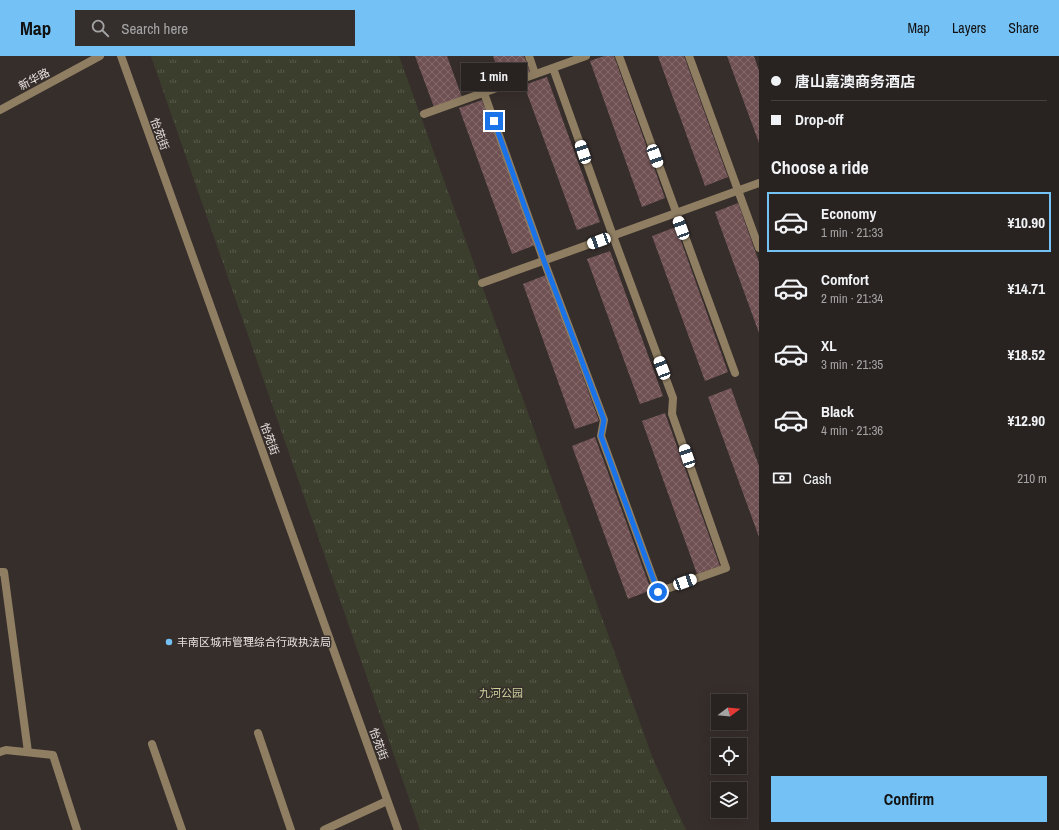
<!DOCTYPE html>
<meta charset="utf-8">
<style>
body{margin:0;font-family:"Archivo Narrow","Noto Sans SC",sans-serif;background:#342f2d;color:#f1f3f6;height:100vh;display:flex;flex-direction:column;font-size:15px;white-space:nowrap}
*{box-sizing:border-box;margin:0}
p{font-size:13px;color:#a5a4a5}
.icon{flex:none;width:22px;height:22px;fill:none;stroke:currentColor;stroke-width:2;stroke-linecap:round;stroke-linejoin:round}
.map{position:relative;flex:1;overflow:hidden}
.drawer{display:flex;flex-direction:column;background:#282220;width:300px}
.drawer>*{flex:none}
.banner{display:grid;align-content:center;height:88px;padding:0 12px;background:#282220}
.needle{width:26px;rotate:74deg}
.fabs{position:absolute;left:711px;top:638px;display:grid;gap:8px}
.fabs a{display:grid;place-items:center;width:36px;height:36px;border-radius:0px;background:#282220;box-shadow:0 4px 16px #0002,0 0 0 1px #443f3e;font-size:20px}
.end{position:absolute;width:18px;height:18px;margin:-9px;border:5px solid #1a73e8;background:#fff;box-shadow:0 0 0 2px #fff}
.from{border-radius:50%}
.bubble{position:absolute;height:28px;border-radius:0px;background:#282220;box-shadow:0 4px 16px #0002,0 0 0 1px #443f3e;font-size:13px;font-weight:700;line-height:28px;text-align:center}
.car{position:absolute;width:12px;height:24px;margin:-12px -6px;border-radius:5px;box-shadow:0 0 3px 1px #0007;background:linear-gradient(#fff 24%,#345 0 40%,#fff 0 76%,#345 0 86%,#fff 0)}
.banner b{display:flex;align-items:center;gap:14px;height:38px;font-size:15px}
.banner b+b{border-top:1px solid #443f3e}
.banner i{width:10px;height:10px;background:#f1f3f6}
ul{padding:0;list-style:none}
li{display:flex;align-items:center;gap:12px;height:60px;margin:0 8px 6px;padding:0 4px;border:2px solid transparent;border-radius:0px}
li div{flex:1}
li b{display:block;font-size:15px}
li em{font-style:normal;font-weight:700}
li.active{border-color:#73c1f5}
li>.icon{width:36px;height:36px;stroke-width:1.5}
h2{padding:0 12px;font-size:18px;line-height:48px}
.pay{display:flex;align-items:center;gap:10px;height:44px;padding:0 12px;font-size:15px}
.pay p{margin-inline-start:auto}
.button{display:flex;gap:8px;margin-top:auto;padding:8px 12px}
.button a{flex:1;height:46px;border-radius:0px;background:#73c1f5;color:#111;font-size:16px;font-weight:700;line-height:46px;text-align:center}
header{display:flex;align-items:center;gap:24px;box-sizing:border-box;height:56px;padding:0 20px;background:#73c1f5;color:#111}
header strong{font-size:19px}
nav{display:flex;gap:22px;margin-inline-start:auto;font-size:14px}
.search{width:280px;height:36px;background:#342f2d;display:flex;align-items:center;gap:10px;box-sizing:border-box;padding:0 14px;border-radius:0px;color:#a5a4a5;font-size:15px}
main{display:flex;flex:1;min-height:0}
.map>svg:first-child{display:block}
.park{fill:url(#park-tufts)}
.building{fill:url(#building-cross-hatch)}
.lines{fill:none;stroke-linecap:round;stroke-linejoin:round}
.minor{stroke:#8f7e62;stroke-width:8}
.tertiary{stroke:#8f7e62;stroke-width:8}
.route{stroke:#1a73e8;stroke-width:5}
.poi-dot{fill:#73c1f5;stroke:#362e2b;stroke-width:1.5}
.labels{text-anchor:middle;stroke-width:3;stroke-linejoin:round;paint-order:stroke}
.street-label{font-size:11px;fill:#e6e1df;stroke:#362e2b}
.poi-label{font-size:11px;fill:#e6e1df;stroke:#362e2b;text-anchor:start}
.park-label{font-size:11px;fill:#cdd49f;stroke:#362e2b}
</style>
<header>
<strong>Map</strong>
<div class="search"><svg class="icon" aria-label="search" viewBox="0 0 24 24"><circle cx="10" cy="10" r="6"/><path d="M15 15l6 6"/></svg>Search here</div>
<nav><a>Map</a><a>Layers</a><a>Share</a></nav>
</header>
<main>
<div class="map">
<svg width="759" height="774" viewBox="0 0 759 774">
<defs>
<pattern id="park-tufts" width="24" height="20" patternUnits="userSpaceOnUse"><rect width="24" height="20" fill="#3c3e2d"/><path d="M3 7l-1-3M5 7V3M7 7l1-3M15 17l-1-3M17 17v-4M19 17l1-3" fill="none" stroke="#585a4b"/></pattern>
<pattern id="building-cross-hatch" width="8" height="8" patternUnits="userSpaceOnUse"><rect width="8" height="8" fill="#6f5153"/><path d="M0 0l8 8M0 8l8-8" fill="none" stroke="#846a6b"/></pattern>
</defs>
<rect width="100%" height="100%" fill="#362e2b"/>
<path class="park" d="M151 0H399L653 703 686 774H420Z"/>
<path class="building" d="M415 0H447L462 41 434 51Z
M493 0H524L530 16 502 26Z
M604 0H614L665 142 642 151 590 5Z
M658 0H684L728 121 705 130Z
M727 0H754L759 15V87Z
M547 21 600 166 577 174 524 29Z
M482 44 535 189 512 198 459 52Z
M738 147 759 206V277L715 156Z
M676 171 728 316 705 325 652 180Z
M610 195 663 340 640 348 587 203Z
M546 219 599 365 575 373 523 228Z
M731 332 759 410V481L708 341Z
M665 357 720 510 697 518 642 365Z
M595 381 651 534 628 543 572 390Z"/>
<g class="lines">
<path class="minor" d="M529 0 535 18
M619 0 735 317
M689 0 759 192
M484 37 544 205 604 364 601 380 658 536 726 512 672 358 673 342 613 180 553 12
M424 58 586 0
M482 227 759 127
M0 516H4L28 696
M258 677 291 774
M152 688 182 774
M0 696 6 694 53 699 77 774
M324 774 387 745"/>
<path class="tertiary" d="M121 0 398 774
M0 54 100 0"/>
</g>
<g class="lines">
<path class="route" d="M494 65 544 205 604 364 601 380 658 536"/>
</g>
<circle class="poi-dot" cx="169" cy="586" r="4"/>
<g class="labels">
<g class="street-label">
<text transform="translate(34 23) rotate(-28)" y="4">新华路</text>
<text transform="translate(160 78) rotate(70)" y="4">怡苑街</text>
<text transform="translate(270 383) rotate(70)" y="4">怡苑街</text>
<text transform="translate(379 688) rotate(70)" y="4">怡苑街</text>
</g>
<g class="poi-label">
<text x="177" y="590">丰南区城市管理综合行政执法局</text>
</g>
<g class="park-label">
<text x="501" y="641">九河公园</text>
</g>
</g>
</svg>
<div class="fabs">
<a><svg class="needle" viewBox="-14 -14 28 28"><path d="M0-13l5 13h-10z" fill="#e53935"/><path d="M0 13l5-13h-10z" fill="#a5a4a5"/></svg></a>
<a><svg class="icon" aria-label="locate" viewBox="0 0 24 24"><circle cx="12" cy="12" r="6"/><path d="M12 2v4M12 18v4M2 12h4M18 12h4"/></svg></a>
<a><svg class="icon" aria-label="layers" viewBox="0 0 24 24"><path d="M12 4l9 5-9 5-9-5zM3 14l9 5 9-5"/></svg></a>
</div>
<i class="end from" style="left:658px;top:536px"></i>
<i class="end" style="left:494px;top:65px"></i>
<div class="bubble" style="left:461px;top:7px;width:66px">1 min</div>
<i class="car" style="left:583px;top:96px;rotate:341deg"></i>
<i class="car" style="left:655px;top:100px;rotate:160deg"></i>
<i class="car" style="left:681px;top:172px;rotate:340deg"></i>
<i class="car" style="left:599px;top:185px;rotate:250deg"></i>
<i class="car" style="left:662px;top:312px;rotate:339deg"></i>
<i class="car" style="left:687px;top:400px;rotate:341deg"></i>
<i class="car" style="left:685px;top:526px;rotate:70deg"></i>
</div>
<section class="drawer">
<div class="banner">
<b><i class="from"></i>唐山嘉澳商务酒店</b>
<b><i></i>Drop-off</b>
</div>
<h2>Choose a ride</h2>
<ul>
<li class="active"><svg class="icon" aria-label="car" viewBox="0 0 24 24"><path d="M5 17H2v-5l4-1 3-4h7l3 4 3 1v5h-3M9 17h6M6 11h13"/><circle cx="7" cy="17" r="2"/><circle cx="17" cy="17" r="2"/></svg><div><b>Economy</b><p>1 min · 21:33</p></div><em>¥10.90</em></li>
<li><svg class="icon" aria-label="car" viewBox="0 0 24 24"><path d="M5 17H2v-5l4-1 3-4h7l3 4 3 1v5h-3M9 17h6M6 11h13"/><circle cx="7" cy="17" r="2"/><circle cx="17" cy="17" r="2"/></svg><div><b>Comfort</b><p>2 min · 21:34</p></div><em>¥14.71</em></li>
<li><svg class="icon" aria-label="car" viewBox="0 0 24 24"><path d="M5 17H2v-5l4-1 3-4h7l3 4 3 1v5h-3M9 17h6M6 11h13"/><circle cx="7" cy="17" r="2"/><circle cx="17" cy="17" r="2"/></svg><div><b>XL</b><p>3 min · 21:35</p></div><em>¥18.52</em></li>
<li><svg class="icon" aria-label="car" viewBox="0 0 24 24"><path d="M5 17H2v-5l4-1 3-4h7l3 4 3 1v5h-3M9 17h6M6 11h13"/><circle cx="7" cy="17" r="2"/><circle cx="17" cy="17" r="2"/></svg><div><b>Black</b><p>4 min · 21:36</p></div><em>¥12.90</em></li>
</ul>
<div class="pay"><svg class="icon" aria-label="cash" viewBox="0 0 24 24"><path d="M3 7h18v10H3z"/><circle cx="12" cy="12" r="2"/></svg>Cash<p>210 m</p></div>
<div class="button"><a>Confirm</a></div>
</section>
</main>
